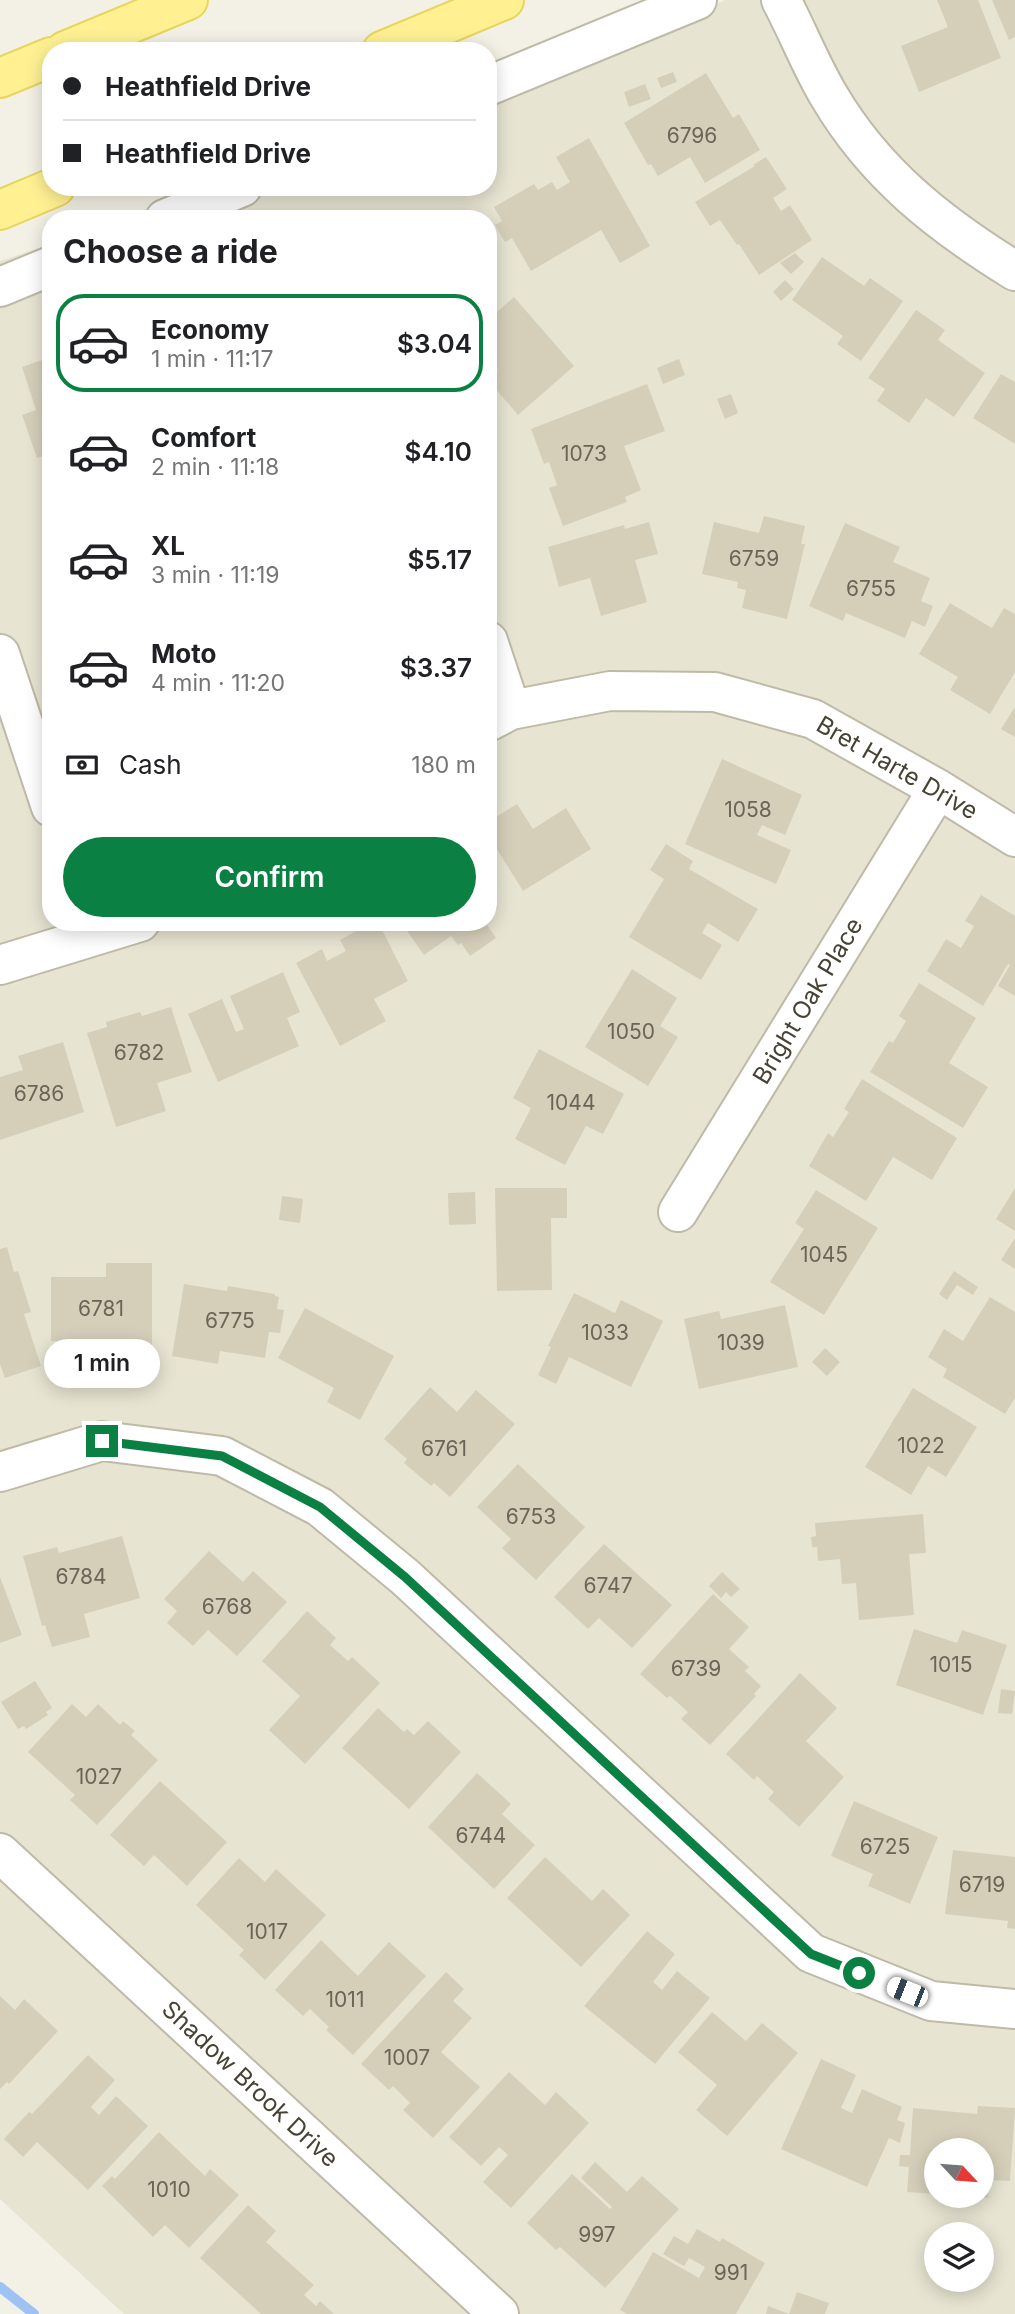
<!DOCTYPE html>
<meta charset="utf-8">
<style>
body{margin:0;font-family:Inter,sans-serif;background:#f6f6f6;color:#202124;height:100vh;display:flex;flex-direction:column;font-size:26px;white-space:nowrap}
*{box-sizing:border-box;margin:0}
p{font-size:23px;color:#757577}
.icon{flex:none;width:38px;height:38px;fill:none;stroke:currentColor;stroke-width:2;stroke-linecap:round;stroke-linejoin:round}
.map{position:relative;flex:1;overflow:hidden}
.sheet{position:absolute;left:42px;top:210px;width:455px;height:721px;display:flex;flex-direction:column;background:#fff;border-radius:28px;box-shadow:0 4px 18px #0003}
.sheet>*{flex:none}
.guide{position:absolute;left:42px;top:42px;width:455px;height:154px;border-radius:28px;box-shadow:0 4px 18px #0003;display:grid;align-content:center;height:154px;padding:0 21px;background:#fff}
.needle{width:46px;rotate:116deg}
.fabs{position:absolute;left:924px;top:2138px;display:grid;gap:14px}
.fabs a{display:grid;place-items:center;width:70px;height:70px;border-radius:50%;background:#fff;box-shadow:0 4px 18px #0003;font-size:35px}
.end{position:absolute;width:32px;height:32px;margin:-16px;border:9px solid #0b8043;background:#fff;box-shadow:0 0 0 4px #fff}
.from{border-radius:50%}
.bubble{position:absolute;height:49px;border-radius:24px;background:#fff;box-shadow:0 4px 18px #0003;font-size:23px;font-weight:600;line-height:49px;text-align:center}
.car{position:absolute;width:21px;height:42px;margin:-21px -10px;border-radius:9px;box-shadow:0 0 5px 2px #0007;background:linear-gradient(#fff 24%,#345 0 40%,#fff 0 76%,#345 0 86%,#fff 0)}
.guide b{display:flex;align-items:center;gap:24px;height:66px;font-size:26px}
.guide b+b{border-top:2px solid #e0e0e0}
.guide i{width:18px;height:18px;background:#202124}
ul{padding:0;list-style:none}
li{display:flex;align-items:center;gap:21px;height:98px;margin:0 14px 10px;padding:0 7px;border:4px solid transparent;border-radius:28px}
li div{flex:1}
li b{display:block;font-size:26px}
li em{font-style:normal;font-weight:600}
li.active{border-color:#0b8043}
li>.icon{width:63px;height:63px;stroke-width:1.5}
h2{padding:0 21px;font-size:32px;line-height:84px}
.pay{display:flex;align-items:center;gap:18px;height:77px;padding:0 21px;font-size:26px}
.pay p{margin-inline-start:auto}
.action{display:flex;gap:14px;margin-top:auto;padding:14px 21px}
.action a{flex:1;height:80px;border-radius:42px;background:#0b8043;color:#fff;font-size:28px;font-weight:600;line-height:80px;text-align:center}
.map>svg:first-child{display:block}
.residential{fill:#e7e4d2;fill-rule:evenodd}
.lines{fill:none;stroke-linecap:round;stroke-linejoin:round}
.stream{stroke:#9ec3f3;stroke-width:10}
.building{fill:#d5cfba}
.minor-casing{stroke:#bfbaa7;stroke-width:42}
.primary-casing{stroke:#e8d55d;stroke-width:42}
.minor{stroke:#fff;stroke-width:38}
.primary{stroke:#fff192;stroke-width:38}
.route{stroke:#0b8043;stroke-width:9}
.labels{text-anchor:middle;stroke-width:5;stroke-linejoin:round;paint-order:stroke}
.number-label{font-size:21px;fill:#6a6556}
.street-label{font-size:24px;fill:#464234;stroke:#fff}
</style>
<div class="map">
<svg width="1015" height="2314" viewBox="0 0 1015 2314">
<rect width="100%" height="100%" fill="#f3f1e5"/>
<path class="residential" d="M725 0H1015V2314H124L0 2199V261L51 244V922H488V219H129L226 187H488V102L557 80ZM936 2151H982V2196H936ZM936 2235H982V2280H936Z"/>
<g class="lines">
<path class="stream" d="M0 2287 34 2314"/>
</g>
<path class="building" d="M937 0H978L1001 58 919 92 901 46 948 27Z
M992 0H1015V37L1009 40Z
M673 72 677 82 661 88 657 78Z
M706 73 733 118 739 114 760 150 705 183 690 157 658 176 651 164 648 165 624 123Z
M645 84 651 99 629 107 624 92Z
M589 138 650 246 620 263 601 230 531 271 512 238 505 242 495 225 502 221 494 207 534 184 538 190 552 182 557 190 570 182 556 157Z
M766 157 787 189 773 198 781 211 790 205 812 240 759 275 739 244 737 245 720 220 710 226 695 202 755 166 753 165Z
M795 253 804 262 791 274 780 263Z
M822 257 864 286 870 278 903 301 861 361 837 344 843 336 792 300Z
M785 280 794 289 781 301 773 292Z
M514 297 574 366 518 415 488 380 498 370 488 358V320Z
M916 310 945 330 938 340 985 373 954 417 926 398 909 423 877 401 885 389 868 378Z
M51 357V454L37 458 22 415 36 410 22 367Z
M679 359 685 375 663 384 657 368Z
M1001 374 1015 382V444L973 418Z
M647 384 665 431 624 446 641 490 625 497 627 502 563 526 549 488 557 485 549 462 544 464 531 429Z
M731 394 738 413 725 419 717 399Z
M764 516 805 526 801 544H805L787 619 742 608 746 590 737 588 738 582 702 574 714 522 759 533Z
M649 522 658 554 635 560 647 602 601 616 590 578 559 587 548 547 624 525 625 529Z
M845 523 900 547 893 562 930 578 921 601 933 606 925 627 912 621 905 638 846 613 843 621 809 606Z
M950 603 992 628 1004 608 1015 614V672L990 714 950 690 958 677 919 654Z
M1015 707V737L1001 729Z
M722 759 802 795 785 835 762 825 757 835 791 850 776 884 685 844Z
M517 804 533 829 566 808 591 849 523 891 488 835V822Z
M666 844 693 861 689 869 758 909 738 942 708 923 702 933 722 945 701 980 629 937 664 879 650 870Z
M488 893 498 908 488 915Z
M981 895 1015 916V996L998 986 1010 965 1008 964 983 1006 927 971 946 939 961 948 974 926 965 921Z
M372 922H378L408 981 374 999 386 1021 340 1046 296 963 322 949 327 961 346 951 340 940Z
M401 922H485L496 938 470 956 461 943 458 945 451 936 424 955Z
M632 969 677 998 660 1026 678 1037 648 1086 585 1047Z
M283 972 300 1012 287 1018 299 1046 218 1082 188 1014 222 999 236 1032 244 1029 230 996Z
M919 983 976 1018 949 1063 988 1087 963 1128 870 1072 889 1041 893 1043 906 1021 899 1016Z
M171 1007 192 1072 157 1083 166 1111 116 1127 87 1033 107 1027 106 1022 140 1012 142 1016Z
M63 1042 84 1112 0 1140V1077L23 1070 18 1056Z
M539 1049 624 1094 603 1134 586 1126 565 1165 515 1139 531 1108 513 1098Z
M862 1079 957 1138 932 1180 893 1157 866 1201 809 1166 828 1133 833 1137 849 1112 844 1109Z
M495 1188H567V1218H551L552 1290 497 1291Z
M1015 1188V1231L996 1219Z
M816 1190 878 1228 824 1315 770 1282 804 1229 795 1223Z
M475 1192 476 1224 449 1225 448 1193Z
M282 1196 303 1199 300 1223 279 1220Z
M1015 1238V1269L1001 1260Z
M7 1247 14 1272 18 1271 31 1312 24 1314 41 1366 5 1378 0 1364V1249Z
M106 1263H152V1356H121V1341H51V1277H106Z
M954 1271 978 1287 973 1295 957 1285 947 1300 939 1294Z
M184 1284 227 1291 228 1286 275 1294V1296L279 1297 277 1309 284 1310 280 1333 269 1332 265 1358 220 1351 218 1364 172 1356Z
M574 1293 615 1313 621 1300 663 1321 631 1387 569 1357 556 1384 538 1375 551 1347 548 1346Z
M990 1297 1015 1312V1398L1005 1414 943 1377 947 1369 928 1357 944 1329 963 1341Z
M785 1305 798 1367 699 1389 684 1319 719 1311 721 1319Z
M305 1308 394 1356 360 1420 327 1402 334 1388 278 1358Z
M825 1348 840 1362 827 1376 812 1362Z
M430 1387 457 1412 476 1390 515 1424 450 1497 434 1483 431 1486 404 1463 407 1459 384 1439Z
M913 1388 977 1427 946 1477 928 1466 911 1495 865 1467Z
M518 1464 585 1527 536 1580 502 1548 511 1539 477 1507Z
M923 1514 926 1553 909 1554 914 1615 859 1620 856 1583 842 1584 840 1559 818 1561 817 1547H812L811 1537 816 1536 815 1523Z
M122 1536 140 1598 84 1614 90 1637 52 1647 45 1625 42 1626 23 1556 57 1547 59 1553Z
M604 1544 672 1605 632 1648 599 1618 588 1629 554 1597Z
M209 1551 243 1582 253 1571 287 1602 237 1656 208 1630 193 1646 167 1623 177 1611 164 1599Z
M722 1572 740 1589 731 1597 726 1592 721 1598 709 1586Z
M0 1577 22 1635 0 1643Z
M713 1594 749 1627 729 1649 749 1667 745 1671 761 1686 754 1694 756 1696 710 1745 681 1719 688 1712 670 1696 667 1698 640 1674Z
M307 1611 336 1638 330 1645 348 1661 352 1657 380 1683 305 1764 269 1730 300 1696 262 1661Z
M914 1629 957 1643 962 1630 1007 1645 983 1715 896 1685Z
M800 1673 837 1708 806 1741 844 1777 799 1827 768 1799 774 1792 757 1776 754 1780 726 1754Z
M35 1681 52 1708 46 1712 48 1715 26 1729 24 1726 18 1729 1 1702Z
M1001 1689 1015 1691 1012 1714 998 1713Z
M72 1704 86 1717 98 1704 120 1725 123 1721 135 1731 131 1735 158 1760 97 1825 70 1800 75 1795 28 1752Z
M378 1708 404 1732 407 1729 414 1735 428 1721 461 1752 409 1809 342 1748Z
M477 1773 511 1804 502 1814 535 1845 494 1889 428 1827Z
M160 1781 227 1842 187 1886 154 1855 144 1866 110 1835Z
M854 1801 938 1837 910 1904 868 1886 873 1874 831 1856Z
M953 1850 1015 1857V1929L1007 1928 1008 1921 945 1914Z
M545 1857 592 1901 603 1889 630 1915 581 1967 507 1898Z
M239 1858 265 1882 276 1869 326 1915 265 1980 239 1955 244 1950 196 1905Z
M647 1931 675 1954 653 1982 662 1990 677 1971 710 1998 655 2064 584 2006Z
M321 1940 358 1976 389 1942 426 1976 353 2055 326 2030 329 2027 310 2009 303 2016 275 1990Z
M446 1972 464 1989 453 2001 472 2018 441 2052 480 2087 433 2138 403 2110 410 2103 393 2086 389 2090 361 2064Z
M0 1996 15 2010 24 1999 58 2031 9 2084 7 2082 0 2089Z
M712 2012 746 2041 762 2023 798 2053 727 2136 696 2110 717 2085 678 2052Z
M88 2055 115 2080 91 2107 99 2115 116 2096 148 2126 88 2190 37 2142 23 2157 4 2139 29 2112 32 2114Z
M821 2059 856 2075 841 2108 852 2113 862 2089 902 2107 897 2120 905 2123 900 2143 889 2138 867 2187 781 2149Z
M509 2072 545 2105 556 2092 589 2123 511 2208 483 2182 508 2155 499 2147 481 2166 449 2137Z
M978 2106 1015 2108 1010 2181 990 2180 988 2198 982 2197V2151H936V2194L907 2192 909 2167 899 2166 900 2155H910L913 2108 977 2114Z
M159 2132 205 2176 210 2169 239 2195 189 2248 165 2225 153 2237 102 2186 112 2176 115 2179Z
M595 2162 627 2192 642 2176 679 2209 605 2288 560 2247 556 2250 527 2223 572 2174 610 2209 612 2207 581 2178Z
M248 2205 276 2231 266 2242 314 2285 304 2295 316 2306 320 2301 334 2314H261L200 2258Z
M697 2229 720 2242 722 2238 765 2263 736 2314H627L620 2310 653 2252 699 2278 705 2267 689 2258 684 2266 663 2254 674 2236 688 2244Z
M797 2292 829 2303 825 2314H789Z
M768 2306 789 2314H766Z"/>
<g class="lines">
<defs>
<path id="minor" d="M781 0C798 32 811 66 829 96 875 174 939 224 1015 271
M488 86 697 0
M165 219 242 187
M0 287 51 266
M488 641 511 710
M0 654 51 807
M488 722 511 710 610 691 715 692 813 719 938 789 1015 837
M0 965 140 922
M678 1212 938 789
M0 1472 102 1441 222 1456 320 1507 405 1577 811 1953 931 2001 1015 2009
M0 1853 499 2314"/>
<path id="primary" d="M65 51 188 0
M382 51 504 0
M0 78 51 57
M0 210 55 187"/>
</defs>
<use href="#minor" class="minor-casing"/>
<use href="#primary" class="primary-casing"/>
<use href="#minor" class="minor"/>
<use href="#primary" class="primary"/>
</g>
<g class="lines">
<path class="route" d="M102 1441 222 1456 320 1507 405 1577 811 1954 859 1973"/>
</g>
<g class="labels">
<g class="number-label">
<text x="692" y="143">6796</text>
<text x="584" y="461">1073</text>
<text x="754" y="566">6759</text>
<text x="871" y="596">6755</text>
<text x="748" y="817">1058</text>
<text x="631" y="1039">1050</text>
<text x="139" y="1060">6782</text>
<text x="39" y="1101">6786</text>
<text x="571" y="1110">1044</text>
<text x="824" y="1262">1045</text>
<text x="101" y="1316">6781</text>
<text x="230" y="1328">6775</text>
<text x="605" y="1340">1033</text>
<text x="741" y="1350">1039</text>
<text x="921" y="1453">1022</text>
<text x="444" y="1456">6761</text>
<text x="531" y="1524">6753</text>
<text x="81" y="1584">6784</text>
<text x="608" y="1593">6747</text>
<text x="227" y="1614">6768</text>
<text x="951" y="1672">1015</text>
<text x="696" y="1676">6739</text>
<text x="99" y="1784">1027</text>
<text x="481" y="1843">6744</text>
<text x="885" y="1854">6725</text>
<text x="982" y="1892">6719</text>
<text x="267" y="1939">1017</text>
<text x="345" y="2007">1011</text>
<text x="407" y="2065">1007</text>
<text x="169" y="2197">1010</text>
<text x="597" y="2242">997</text>
<text x="731" y="2280">991</text>
</g>
<g class="street-label">
<text transform="translate(897 768) rotate(30)" y="8">Bret Harte Drive</text>
<text transform="translate(808 1001) rotate(-59)" y="8">Bright Oak Place</text>
<text transform="translate(250 2084) rotate(43)" y="8">Shadow Brook Drive</text>
</g>
</g>
</svg>
<div class="fabs">
<a><svg class="needle" viewBox="-14 -14 28 28"><path d="M0-13l5 13h-10z" fill="#e53935"/><path d="M0 13l5-13h-10z" fill="#757577"/></svg></a>
<a><svg class="icon" aria-label="layers" viewBox="0 0 24 24"><path d="M12 4l9 5-9 5-9-5zM3 14l9 5 9-5"/></svg></a>
</div>
<i class="end from" style="left:859px;top:1973px"></i>
<i class="end" style="left:102px;top:1441px"></i>
<div class="bubble" style="left:44px;top:1339px;width:116px">1 min</div>
<i class="car" style="left:907px;top:1992px;rotate:292deg"></i>
<div class="guide">
<b><i class="from"></i>Heathfield Drive</b>
<b><i></i>Heathfield Drive</b>
</div>
<section class="sheet">
<h2>Choose a ride</h2>
<ul>
<li class="active"><svg class="icon" aria-label="car" viewBox="0 0 24 24"><path d="M5 17H2v-5l4-1 3-4h7l3 4 3 1v5h-3M9 17h6M6 11h13"/><circle cx="7" cy="17" r="2"/><circle cx="17" cy="17" r="2"/></svg><div><b>Economy</b><p>1 min · 11:17</p></div><em>$3.04</em></li>
<li><svg class="icon" aria-label="car" viewBox="0 0 24 24"><path d="M5 17H2v-5l4-1 3-4h7l3 4 3 1v5h-3M9 17h6M6 11h13"/><circle cx="7" cy="17" r="2"/><circle cx="17" cy="17" r="2"/></svg><div><b>Comfort</b><p>2 min · 11:18</p></div><em>$4.10</em></li>
<li><svg class="icon" aria-label="car" viewBox="0 0 24 24"><path d="M5 17H2v-5l4-1 3-4h7l3 4 3 1v5h-3M9 17h6M6 11h13"/><circle cx="7" cy="17" r="2"/><circle cx="17" cy="17" r="2"/></svg><div><b>XL</b><p>3 min · 11:19</p></div><em>$5.17</em></li>
<li><svg class="icon" aria-label="car" viewBox="0 0 24 24"><path d="M5 17H2v-5l4-1 3-4h7l3 4 3 1v5h-3M9 17h6M6 11h13"/><circle cx="7" cy="17" r="2"/><circle cx="17" cy="17" r="2"/></svg><div><b>Moto</b><p>4 min · 11:20</p></div><em>$3.37</em></li>
</ul>
<div class="pay"><svg class="icon" aria-label="cash" viewBox="0 0 24 24"><path d="M3 7h18v10H3z"/><circle cx="12" cy="12" r="2"/></svg>Cash<p>180 m</p></div>
<div class="action"><a>Confirm</a></div>
</section>
</div>
